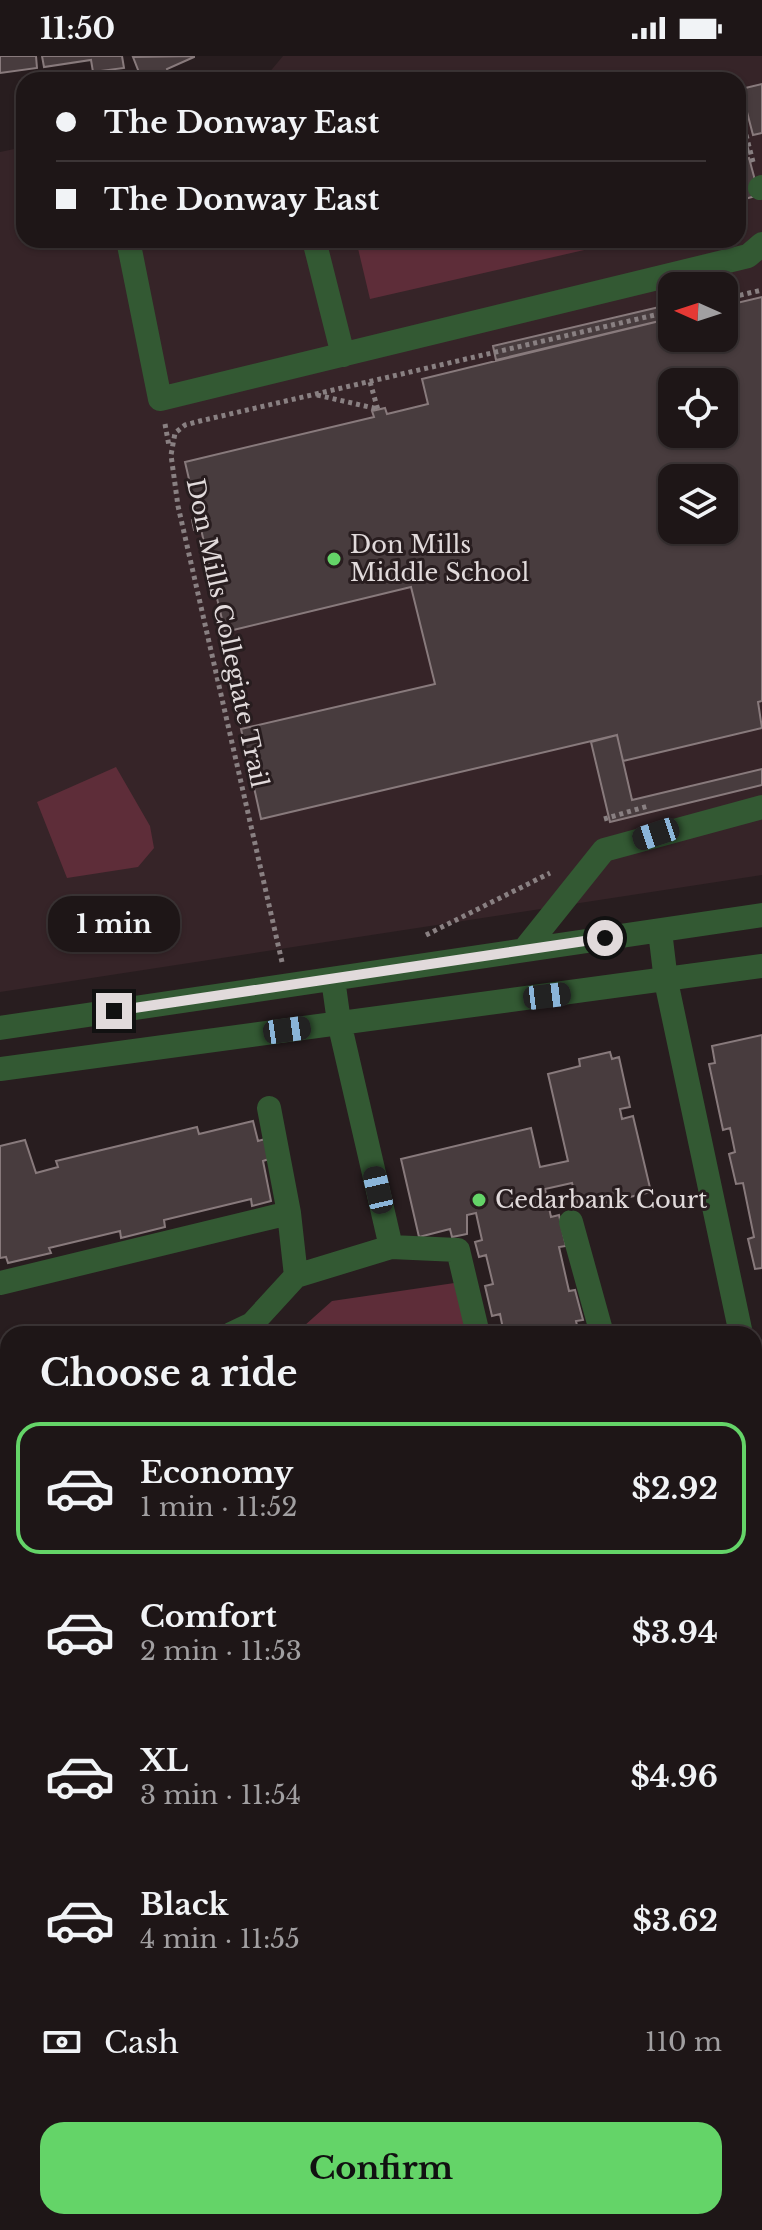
<!DOCTYPE html>
<meta charset="utf-8">
<style>
body{margin:0;font-family:"Libre Baskerville",serif;background:#2b2324;color:#f1f3f6;height:100vh;display:flex;flex-direction:column;font-size:30px;white-space:nowrap}
*{box-sizing:border-box;margin:0}
p{font-size:26px;color:#a19fa1}
.icon{flex:none;width:44px;height:44px;fill:none;stroke:currentColor;stroke-width:2;stroke-linecap:round;stroke-linejoin:round}
.map{position:relative;flex:1;overflow:hidden}
.side{position:absolute;left:0px;top:1270px;width:762px;height:904px;display:flex;flex-direction:column;background:#1e1617;border-radius:24px 24px 0 0;box-shadow:0 2px 6px #0004,0 0 0 2px #3c3536}
.side>*{flex:none}
.banner{position:absolute;left:16px;top:16px;width:730px;height:176px;border-radius:24px;box-shadow:0 2px 6px #0004,0 0 0 2px #3c3536;display:grid;align-content:center;height:176px;padding:0 40px;background:#1e1617}
.needle{width:52px;rotate:273deg}
.buttons{position:absolute;left:658px;top:216px;display:grid;gap:16px}
.buttons a{display:grid;place-items:center;width:80px;height:80px;border-radius:16px;background:#1e1617;box-shadow:0 2px 6px #0004,0 0 0 2px #3c3536;font-size:40px}
.end{position:absolute;width:36px;height:36px;margin:-18px;border:10px solid #e1dadb;background:#111;box-shadow:0 0 0 4px #111}
.from{border-radius:50%}
.bubble{position:absolute;height:56px;border-radius:24px;background:#1e1617;box-shadow:0 2px 6px #0004,0 0 0 2px #3c3536;font-size:26px;font-weight:800;line-height:56px;text-align:center}
.car{position:absolute;width:24px;height:48px;margin:-24px -12px;border-radius:10px;box-shadow:0 0 6px 2px #0007;background:linear-gradient(#222 24%,#8ab4d8 0 40%,#222 0 76%,#8ab4d8 0 86%,#222 0)}
.banner b{display:flex;align-items:center;gap:28px;height:76px;font-size:30px}
.banner b+b{border-top:2px solid #3c3536}
.banner i{width:20px;height:20px;background:#f1f3f6}
ul{padding:0;list-style:none}
li{display:flex;align-items:center;gap:24px;height:132px;margin:0 16px 12px;padding:0 24px;border:4px solid transparent;border-radius:24px}
li div{flex:1}
li b{display:block;font-size:30px}
li em{font-style:normal;font-weight:800}
li.selected{border-color:#64d468}
li>.icon{width:72px;height:72px;stroke-width:1.5}
h2{padding:0 40px;font-size:36px;line-height:96px}
.pay{display:flex;align-items:center;gap:20px;height:88px;padding:0 40px;font-size:30px}
.pay p{margin-inline-start:auto}
.cta{display:flex;gap:16px;margin-top:auto;padding:16px 40px}
.cta a{flex:1;height:92px;border-radius:24px;background:#64d468;color:#111;font-size:32px;font-weight:800;line-height:92px;text-align:center}
.status{display:flex;justify-content:space-between;align-items:center;height:56px;padding:0 40px;background:#1e1617;direction:ltr}
.status svg{height:22px;fill:currentColor}
.map>svg:first-child{display:block}
.built{fill:#362428;fill-rule:evenodd}
.green{fill:#5e2d39}
.building{fill:#483c3e;stroke:#887a7c;stroke-width:2;fill-rule:evenodd}
.lines{fill:none;stroke-linecap:round;stroke-linejoin:round}
.path{stroke:#898082;stroke-width:5;stroke-dasharray:4 4;stroke-linecap:butt}
.minor{stroke:#335933;stroke-width:24}
.major{stroke:#3c9140;stroke-width:24}
.route{stroke:#e1dadb;stroke-width:10}
.poi-dot{fill:#64d468;stroke:#281d1f;stroke-width:3}
.labels{text-anchor:middle;stroke-width:6;stroke-linejoin:round;paint-order:stroke}
.poi-label{font-size:24px;fill:#e1dadb;stroke:#281d1f;text-anchor:start}
.street-label{font-size:24px;fill:#e1dadb;stroke:#281d1f}
</style>
<div class="status"><b>11:50</b><svg viewBox="0 0 49 12"><path d="M0 12V9h3v3zM5 12V6h3v6zM10 12V3h3v9zM15 12V0h3v12zM26 1h20v11H26zM47 4h2v5h-2z"/></svg></div>
<div class="map">
<svg width="762" height="2174" viewBox="0 0 762 2174">
<rect width="100%" height="100%" fill="#281d1f"/>
<path class="built" d="M283 0H762V819L0 936V96L24 91V184H738V24H263ZM672 230H724V282H672ZM672 326H724V378H672ZM672 422H724V474H672Z
M762 1920V2174H120L118 2166H754V1921Z"/>
<path class="green" d="M356 184H628L370 243Z
M116 711 150 770 154 792 138 811 67 822 37 746Z
M468 1225 477 1278H295L332 1245Z"/>
<path class="building" d="M0 0H36L37 12 0 17Z
M42 0H122L124 12 93 16 91 4 44 11Z
M133 1 194 0V1L167 13 171 24H142Z
M762 28V77L753 79 741 33Z
M749 102 759 139 738 145V105Z
M762 241V645L758 646 762 672 623 705 617 679 261 763 241 673 435 628 411 531 225 576 216 538 210 540 207 528 213 526 201 473 194 474 192 464 198 462 185 406 374 361 372 355 385 352 387 358 428 348 422 323 672 262V282H724V250ZM672 326H724V378H672ZM672 422H724V474H672Z
M672 248V262L496 304 493 290Z
M617 679 632 744 762 713V729L610 766 591 686Z
M762 979V1212L755 1213 748 1183 754 1181 743 1127 736 1128 729 1098 735 1096 730 1072 723 1074 709 1008 715 1007 712 990Z
M610 996 612 1003 619 1001 630 1051 620 1053 622 1063 633 1060 651 1136 579 1153 572 1127 545 1133 551 1161 559 1159 566 1190 559 1191 569 1235 575 1234 583 1264 576 1265 579 1278H504L500 1258 492 1260 485 1230 493 1228 486 1199 479 1201 475 1186 482 1184 476 1157 467 1159V1178L452 1181 450 1173 419 1181 401 1103 531 1072 540 1111 568 1105 548 1018 580 1010 579 1003Z
M253 1065 258 1085 265 1083 269 1103 263 1105 271 1145 252 1150 251 1143 164 1164 165 1171 121 1182 120 1175 49 1192 51 1197 8 1207 6 1201 0 1202V1090L25 1084 36 1117 58 1111 56 1105 197 1071 199 1078Z
M8 1359V1387L6 1381 0 1383V1363Z
M761 1593 762 1740 755 1742 754 1594Z
M333 2166H419L433 2174H306Z"/>
<g class="lines">
<path class="path" d="M738 39 743 38
M738 48 753 106
M741 94 743 104
M738 95 749 92
M724 243 762 234
M370 326 378 354
M317 339 378 353
M165 368 169 390
M604 763 648 750
M426 879 550 817
M282 906 178 450 171 399 175 377 185 369 200 365 672 255
M228 2166 238 2174
M465 2166 473 2174
M289 2174 317 2166"/>
<path class="minor" d="M760 132 762 131
M128 184 160 343 748 200 762 188
M314 184 343 299
M660 875 666 925 741 1278
M524 894 604 794 762 751
M0 972 762 859
M0 1013 762 910
M571 1166 602 1278
M391 1191 458 1194 478 1278
M296 1220 391 1191 339 966 333 923
M0 1227 289 1157
M231 1278 252 1268 296 1220 289 1157 269 1052
M0 1339 8 1336
M754 1342 762 1380
M0 1719 8 1718
M512 2166 517 2174
M669 2166 671 2174
M747 2166 749 2174"/>
<path class="major" d="M754 1829 762 1828
M0 1878 8 1916
M754 1897 762 1896
M0 1935 8 1934
M0 2005H8
M0 2117 8 2150
M12 2166 14 2174
M67 2166 69 2174"/>
</g>
<g class="lines">
<path class="route" d="M114 955 605 882"/>
</g>
<g class="poi-dot">
<circle cx="334" cy="503" r="8"/>
<circle cx="479" cy="1144" r="8"/>
</g>
<g class="labels">
<g class="poi-label">
<text x="350" y="497">Don Mills<tspan x="350" dy="28">Middle School</tspan></text>
<text x="495" y="1152">Cedarbank Court</text>
</g>
<g class="street-label">
<text transform="translate(227 577) rotate(78)" y="8">Don Mills Collegiate Trail</text>
</g>
</g>
</svg>
<div class="buttons">
<a><svg class="needle" viewBox="-14 -14 28 28"><path d="M0-13l5 13h-10z" fill="#e53935"/><path d="M0 13l5-13h-10z" fill="#a19fa1"/></svg></a>
<a><svg class="icon" aria-label="locate" viewBox="0 0 24 24"><circle cx="12" cy="12" r="6"/><path d="M12 2v4M12 18v4M2 12h4M18 12h4"/></svg></a>
<a><svg class="icon" aria-label="layers" viewBox="0 0 24 24"><path d="M12 4l9 5-9 5-9-5zM3 14l9 5 9-5"/></svg></a>
</div>
<i class="end from" style="left:605px;top:882px"></i>
<i class="end" style="left:114px;top:955px"></i>
<div class="bubble" style="left:48px;top:840px;width:132px">1 min</div>
<i class="car" style="left:656px;top:778px;rotate:252deg"></i>
<i class="car" style="left:547px;top:940px;rotate:83deg"></i>
<i class="car" style="left:287px;top:974px;rotate:82deg"></i>
<i class="car" style="left:378px;top:1134px;rotate:347deg"></i>
<div class="banner">
<b><i class="from"></i>The Donway East</b>
<b><i></i>The Donway East</b>
</div>
<section class="side">
<h2>Choose a ride</h2>
<ul>
<li class="selected"><svg class="icon" aria-label="car" viewBox="0 0 24 24"><path d="M5 17H2v-5l4-1 3-4h7l3 4 3 1v5h-3M9 17h6M6 11h13"/><circle cx="7" cy="17" r="2"/><circle cx="17" cy="17" r="2"/></svg><div><b>Economy</b><p>1 min · 11:52</p></div><em>$2.92</em></li>
<li><svg class="icon" aria-label="car" viewBox="0 0 24 24"><path d="M5 17H2v-5l4-1 3-4h7l3 4 3 1v5h-3M9 17h6M6 11h13"/><circle cx="7" cy="17" r="2"/><circle cx="17" cy="17" r="2"/></svg><div><b>Comfort</b><p>2 min · 11:53</p></div><em>$3.94</em></li>
<li><svg class="icon" aria-label="car" viewBox="0 0 24 24"><path d="M5 17H2v-5l4-1 3-4h7l3 4 3 1v5h-3M9 17h6M6 11h13"/><circle cx="7" cy="17" r="2"/><circle cx="17" cy="17" r="2"/></svg><div><b>XL</b><p>3 min · 11:54</p></div><em>$4.96</em></li>
<li><svg class="icon" aria-label="car" viewBox="0 0 24 24"><path d="M5 17H2v-5l4-1 3-4h7l3 4 3 1v5h-3M9 17h6M6 11h13"/><circle cx="7" cy="17" r="2"/><circle cx="17" cy="17" r="2"/></svg><div><b>Black</b><p>4 min · 11:55</p></div><em>$3.62</em></li>
</ul>
<div class="pay"><svg class="icon" aria-label="cash" viewBox="0 0 24 24"><path d="M3 7h18v10H3z"/><circle cx="12" cy="12" r="2"/></svg>Cash<p>110 m</p></div>
<div class="cta"><a>Confirm</a></div>
</section>
</div>
